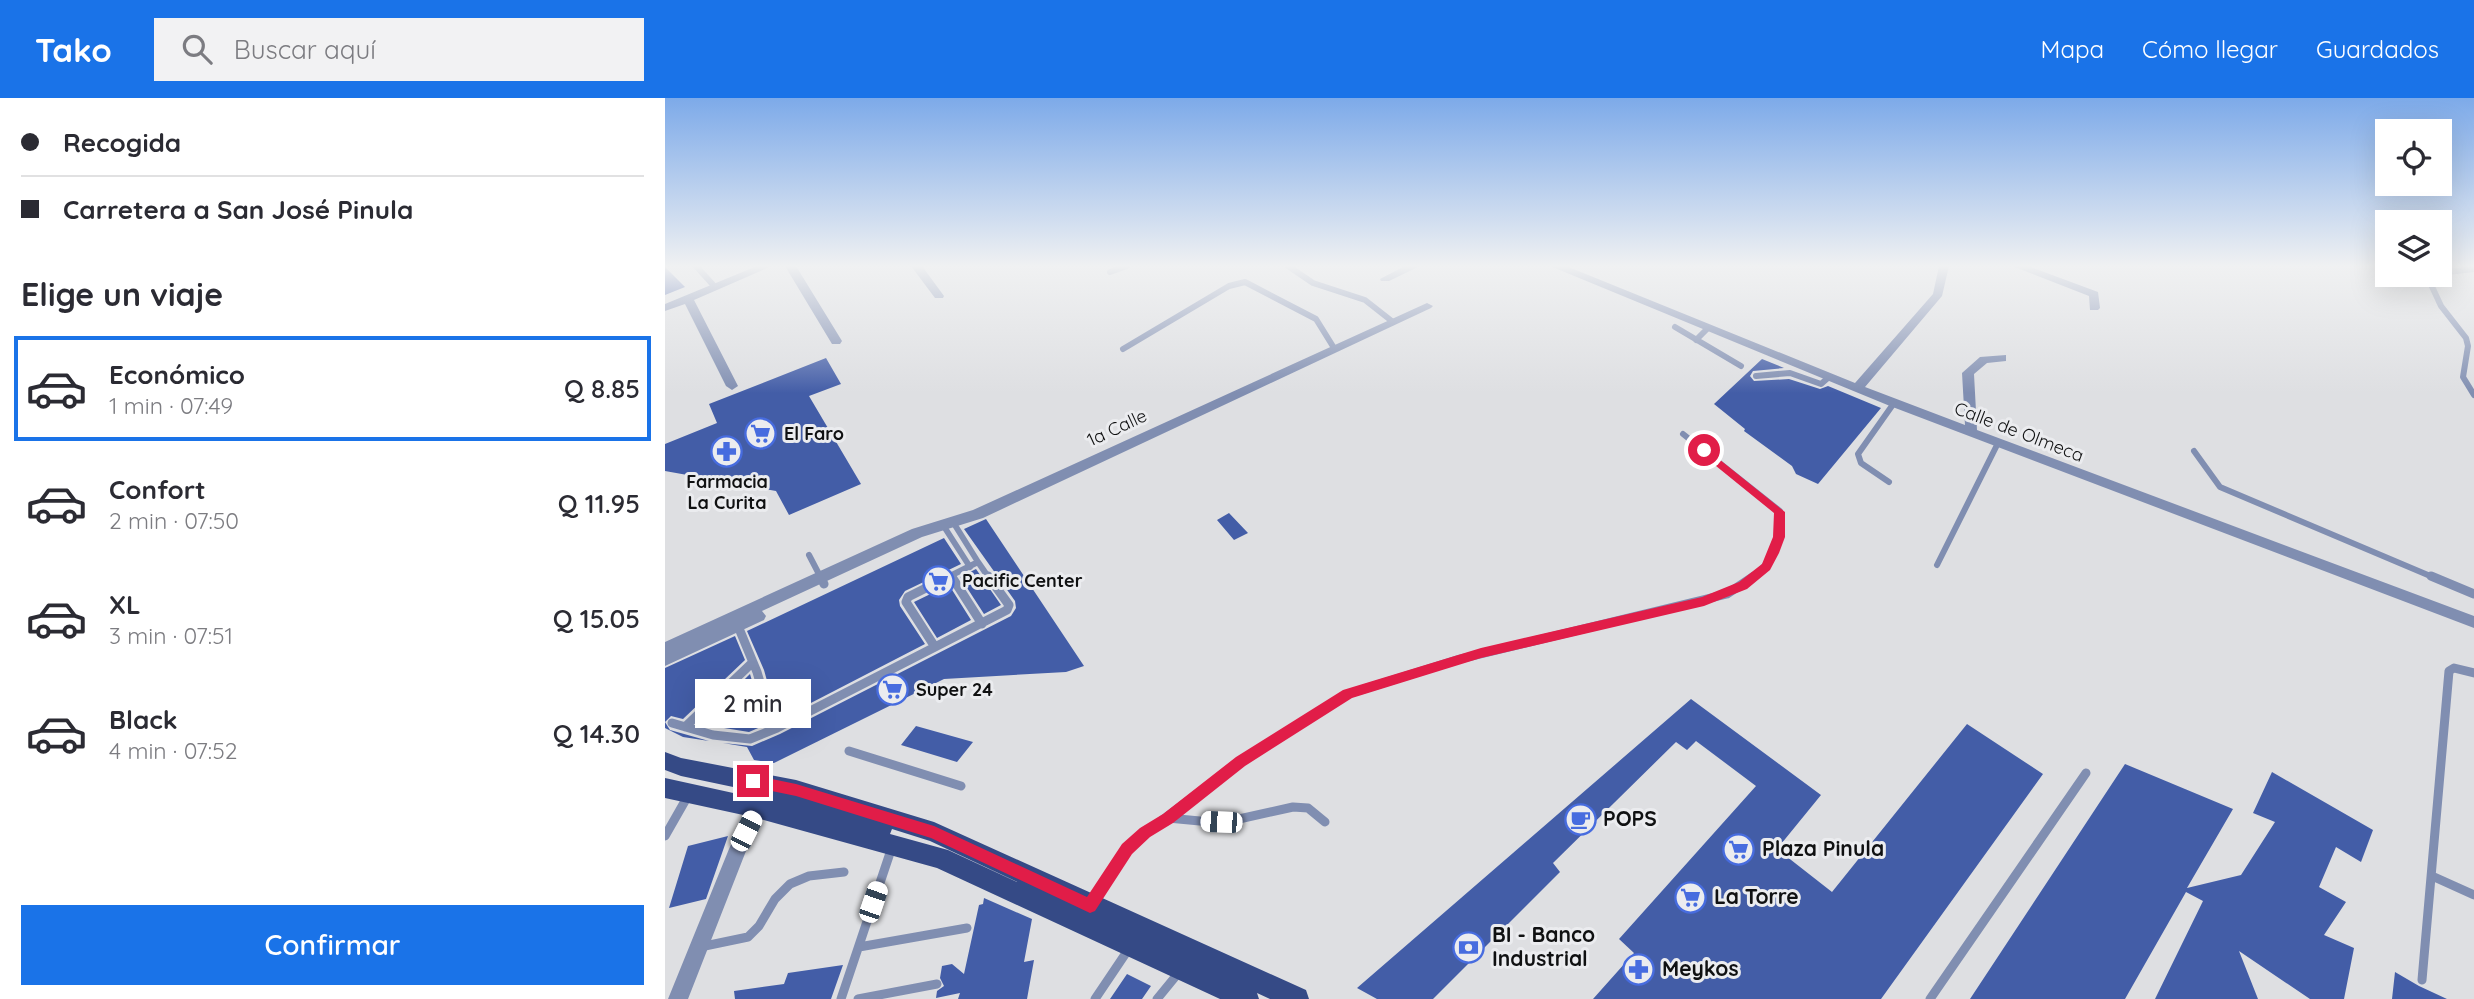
<!DOCTYPE html>
<html lang="es">
<meta charset="utf-8">
<style>
body{margin:0;font-family:Quicksand,sans-serif;background:#f2f2f3;color:#2b2b33;height:100vh;display:flex;flex-direction:column;font-size:26px;white-space:nowrap}
*{box-sizing:border-box;margin:0}
p{font-size:23px;color:#7c7c81}
.icon{flex:none;width:38px;height:38px;fill:none;stroke:currentColor;stroke-width:2;stroke-linecap:round;stroke-linejoin:round}
.map{position:relative;flex:1;overflow:hidden}
.sheet{display:flex;flex-direction:column;background:#fff;width:665px}
.sheet>*{flex:none}
.hud{display:grid;align-content:center;height:154px;padding:0 21px;background:#fff}
.tools{position:absolute;left:1710px;top:21px;display:grid;gap:14px}
.tools a{display:grid;place-items:center;width:77px;height:77px;border-radius:0px;background:#fff;box-shadow:0 7px 28px #0002;font-size:35px}
.end{position:absolute;width:32px;height:32px;margin:-16px;border:9px solid #e11d48;background:#fff;box-shadow:0 0 0 4px #fff}
.from{border-radius:50%}
.bubble{position:absolute;height:49px;border-radius:0px;background:#fff;box-shadow:0 7px 28px #0002;font-size:23px;font-weight:600;line-height:49px;text-align:center}
.car{position:absolute;width:21px;height:42px;margin:-21px -10px;border-radius:9px;box-shadow:0 0 5px 2px #0007;background:linear-gradient(#fff 24%,#345 0 40%,#fff 0 76%,#345 0 86%,#fff 0)}
.hud b{display:flex;align-items:center;gap:24px;height:66px;font-size:26px}
.hud b+b{border-top:2px solid #e1e1e2}
.hud i{width:18px;height:18px;background:#2b2b33}
ul{padding:0;list-style:none}
li{display:flex;align-items:center;gap:21px;height:105px;margin:0 14px 10px;padding:0 7px;border:4px solid transparent;border-radius:0px}
li div{flex:1}
li b{display:block;font-size:26px}
li em{font-style:normal;font-weight:600}
li.current{border-color:#1a73e8}
li>.icon{width:63px;height:63px;stroke-width:1.5}
h2{padding:0 21px;font-size:32px;line-height:84px}
.primary-button{display:flex;gap:14px;margin-top:auto;padding:14px 21px}
.primary-button a{flex:1;height:80px;border-radius:0px;background:#1a73e8;color:#fff;font-size:28px;font-weight:600;line-height:80px;text-align:center}
header{display:flex;align-items:center;gap:42px;box-sizing:border-box;height:98px;padding:0 35px;background:#1a73e8;color:#fff}
header strong{font-size:33px}
nav{display:flex;gap:38px;margin-inline-start:auto;font-size:24px}
.search{width:490px;height:63px;background:#f2f2f3;display:flex;align-items:center;gap:18px;box-sizing:border-box;padding:0 24px;border-radius:0px;color:#7c7c81;font-size:26px}
main{display:flex;flex:1;min-height:0}
.map>svg:first-child{display:block}
.building{fill:#435da7}
.lines{fill:none;stroke-linecap:round;stroke-linejoin:round}
.service-far1{stroke:#808eb1;stroke-width:6}
.service{stroke:#808eb1;stroke-width:9}
.minor{fill:#808eb1;fill-rule:evenodd}
.primary{fill:#354a86;fill-rule:evenodd}
.route{fill:#e11d48}
.labels{text-anchor:middle;stroke-width:6;stroke-linejoin:round;paint-order:stroke}
.street-label{font-size:18px;fill:#101112;stroke:#ebecef}
.poi-label{font-size:18px;font-weight:bold;fill:#101112;stroke:#ebecef;text-anchor:start}
.near-poi-label{font-size:21px;font-weight:bold;fill:#101112;stroke:#ebecef;text-anchor:start}
</style>
<header>
<strong>Tako</strong>
<div class="search"><svg class="icon" aria-label="search" viewBox="0 0 24 24"><circle cx="10" cy="10" r="6"/><path d="M15 15l6 6"/></svg>Buscar aquí</div>
<nav><a>Mapa</a><a>Cómo llegar</a><a>Guardados</a></nav>
</header>
<main>
<section class="sheet">
<div class="hud">
<b><i class="from"></i>Recogida</b>
<b><i></i>Carretera a San José Pinula</b>
</div>
<h2>Elige un viaje</h2>
<ul>
<li class="current"><svg class="icon" aria-label="car" viewBox="0 0 24 24"><path d="M5 17H2v-5l4-1 3-4h7l3 4 3 1v5h-3M9 17h6M6 11h13"/><circle cx="7" cy="17" r="2"/><circle cx="17" cy="17" r="2"/></svg><div><b>Económico</b><p>1 min · 07:49</p></div><em>Q 8.85</em></li>
<li><svg class="icon" aria-label="car" viewBox="0 0 24 24"><path d="M5 17H2v-5l4-1 3-4h7l3 4 3 1v5h-3M9 17h6M6 11h13"/><circle cx="7" cy="17" r="2"/><circle cx="17" cy="17" r="2"/></svg><div><b>Confort</b><p>2 min · 07:50</p></div><em>Q 11.95</em></li>
<li><svg class="icon" aria-label="car" viewBox="0 0 24 24"><path d="M5 17H2v-5l4-1 3-4h7l3 4 3 1v5h-3M9 17h6M6 11h13"/><circle cx="7" cy="17" r="2"/><circle cx="17" cy="17" r="2"/></svg><div><b>XL</b><p>3 min · 07:51</p></div><em>Q 15.05</em></li>
<li><svg class="icon" aria-label="car" viewBox="0 0 24 24"><path d="M5 17H2v-5l4-1 3-4h7l3 4 3 1v5h-3M9 17h6M6 11h13"/><circle cx="7" cy="17" r="2"/><circle cx="17" cy="17" r="2"/></svg><div><b>Black</b><p>4 min · 07:52</p></div><em>Q 14.30</em></li>
</ul>
<div class="primary-button"><a>Confirmar</a></div>
</section>
<div class="map">
<svg width="1809" height="901" viewBox="0 0 1809 901">
<rect width="100%" height="100%" fill="#dedfe2"/>
<path class="building" d="M0 169 20 189 0 197Z
M161 260 176 286 144 298 196 386 124 417 111 393 0 373V346L52 325 44 306Z
M1097 261 1119 270 1088 273 1085 278 1089 283 1124 281 1155 291 1163 288 1216 310 1153 386 1131 376 1127 368 1079 333 1080 331 1049 306Z
M564 415 583 435 569 442 552 422Z
M321 421 419 568 401 574 279 581 109 665 89 662 82 649 58 645 87 648 115 636 346 518 351 510 350 503 299 431Z
M279 440 296 466 240 493 234 502 235 508 260 546 113 622 99 572 82 533Z
M311 471 336 507 319 516 295 479Z
M284 487 306 522 272 540 249 504Z
M70 538 80 562 18 621 6 618 0 624 5 632 44 643 18 639 0 630V570Z
M85 576 100 627 84 634 34 626Z
M1026 601 1156 697 1112 751 1167 794 1302 626 1378 676 1216 901H928L969 855 954 841 1091 688 1031 643 1022 652 1011 644 888 765 895 774 768 901H712L692 890Z
M251 628 308 644 292 664 236 647Z
M1460 666 1568 711 1522 790 1576 777 1610 724 1588 715 1607 674 1708 732 1696 764 1671 749 1654 789 1681 804 1659 837 1689 850 1679 901H1645L1574 853 1593 901H1490L1538 803 1521 794 1460 901H1305Z
M63 738 41 801 4 810 23 748Z
M319 800 367 821 359 864 369 862 362 901H293L295 895 271 900 272 893 279 888 275 880 277 868 287 866 299 876 314 807 318 806Z
M178 867 166 901H70L69 893 119 886 123 875Z
M1730 874 1754 888 1782 901H1727Z
M462 876 486 888 477 901H445Z"/>
<g class="lines">
<path class="service-far1" d="M31 168 50 189
M623 168 648 185 700 202 728 224
M445 174 462 168
M1774 175 1809 171
M1768 177 1764 182 1776 208 1801 240 1803 248 1798 279 1809 297
M1010 229 1076 268
M1031 242 1042 231
M458 251 564 188 580 184 651 221 669 250
M1091 278 1125 275 1156 286 1164 279
M1018 336 1115 413C1114 442 1110 462 1087 480
M1529 353 1555 389 1770 480
M1224 384 1196 365 1193 356 1229 305
M288 424 313 464
M278 427 305 469
M144 457 156 480
M1272 467 1333 345
M281 480 313 464 324 480"/>
<path class="service" d="M155 478 159 486
M1766 478 1809 496
M287 479 317 526
M73 528 92 574 107 626 112 630 270 549
M270 549 241 504 243 499 285 478
M270 549 342 512 344 507 323 478
M7 625 48 637 85 641 112 630
M20 629 88 564
M184 653 296 688
M503 720 556 725 628 709 643 710 660 724
M0 738 24 696
M1767 778 1809 797
M428 803 462 751 480 735 575 664 683 596 795 561 1062 496 1089 478
M35 849 83 839 94 828 110 801 125 786 144 778 179 774
M194 849 302 830
M1757 882 1784 573 1789 570 1809 575
M176 901 227 749
M193 901 272 886
M430 901 465 849
M492 901 515 873
M1265 901 1421 675"/>
<path class="minor" d="M92 168H107L29 202 73 288 67 292 61 288 20 206 0 213V206Z
M120 168H131L177 243 175 246H167Z
M246 168H257L279 198 278 200H270Z
M740 168H755L724 183H716L715 181Z
M885 168H901L1190 285 1268 196 1274 168H1284L1277 198 1200 289 1300 327 1297 275 1315 259 1341 257V263L1322 265 1309 276 1312 332 1809 518V530L1225 308Z
M1347 168H1363L1433 194 1435 210 1433 212H1425L1424 198Z
M762 205 768 208 766 210 318 420 257 439 97 513 101 518 99 522 0 568V544L247 431 308 412Z
M92 702 98 704 101 710 81 753 23 901H3L64 751 86 704Z"/>
<path class="primary" d="M0 654 16 660 131 682 269 724 641 892 644 901H605L592 895 594 901H555L272 770 92 720 0 700V680L91 700 101 696 16 678 0 672ZM227 731 265 743 397 805 283 752 225 736Z"/>
</g>
<linearGradient id="sky" x2="0" y2="1"><stop stop-color="#7daae9"/><stop offset="0.57" stop-color="#f0f1f2"/><stop offset="1" stop-color="#f0f1f2" stop-opacity="0"/></linearGradient>
<rect width="1809" height="295" fill="url(#sky)"/>
<path class="route" d="M1039 349 1120 414V439L1114 455 1105 472 1082 491 1039 508 816 560 687 600 580 668 508 725 485 739 467 756 430 813 425 815 266 740 131 698 88 689 82 683 88 677 131 686 269 728 422 799 457 746 475 730 498 716 571 659 678 592 816 550 1037 499 1074 484 1097 466 1108 439 1109 415 1035 355V350Z"/>
<defs>
<symbol id="supermarket-ring" viewBox="-11 -11 22 22"><circle r="9.5" fill="#ebecef" stroke="#476cdf" stroke-width="1.5"/><path d="M-6-5.5h2.5l.6 2H6L4.5 2H-2.5L-4.4-4H-6ZM-1.5 3.2a1.3 1.3 0 1 0 .1 0ZM3 3.2a1.3 1.3 0 1 0 .1 0Z" fill="#476cdf"/></symbol>
<symbol id="pharmacy-ring" viewBox="-11 -11 22 22"><circle r="9.5" fill="#ebecef" stroke="#476cdf" stroke-width="1.5"/><path d="M-2-6h4v4h4v4h-4v4h-4v-4h-4v-4h4Z" fill="#476cdf"/></symbol>
<symbol id="cafe-ring" viewBox="-11 -11 22 22"><circle r="9.5" fill="#ebecef" stroke="#476cdf" stroke-width="1.5"/><path d="M-5.5-4.5H6V0H3Q3 3.5 0 3.5H-2.5Q-5.5 3.5-5.5 0ZM3-3.2v2h1.7v-2ZM-6 4.5H4V6H-6Z" fill="#476cdf"/></symbol>
<symbol id="bank-ring" viewBox="-11 -11 22 22"><circle r="9.5" fill="#ebecef" stroke="#476cdf" stroke-width="1.5"/><path d="M-6-4H6V4H-6ZM0-2.3a2.3 2.3 0 1 0 0 4.6a2.3 2.3 0 1 0 0-4.6Z" fill="#476cdf"/></symbol>
</defs>
<g fill-rule="evenodd">
<use href="#supermarket-ring" x="78" y="318" width="35" height="35"/>
<use href="#pharmacy-ring" x="44" y="336" width="35" height="35"/>
<use href="#supermarket-ring" x="256" y="466" width="35" height="35"/>
<use href="#supermarket-ring" x="210" y="574" width="35" height="35"/>
<use href="#cafe-ring" x="898" y="704" width="35" height="35"/>
<use href="#supermarket-ring" x="1056" y="734" width="35" height="35"/>
<use href="#supermarket-ring" x="1008" y="782" width="35" height="35"/>
<use href="#bank-ring" x="786" y="832" width="35" height="35"/>
<use href="#pharmacy-ring" x="956" y="854" width="35" height="35"/>
</g>
<g class="labels">
<g class="street-label">
<text transform="translate(452 330) rotate(-25)" y="6">1a Calle</text>
<text transform="translate(1354 334) rotate(21)" y="6">Calle de Olmeca</text>
</g>
<g class="poi-label">
<text x="119" y="342">El Faro</text>
<text x="62" y="390" text-anchor="middle">Farmacia<tspan x="62" dy="21">La Curita</tspan></text>
<text x="297" y="489">Pacific Center</text>
<text x="251" y="598">Super 24</text>
</g>
<g class="near-poi-label">
<text x="938" y="728">POPS</text>
<text x="1097" y="758">Plaza Pinula</text>
<text x="1049" y="806">La Torre</text>
<text x="827" y="844">BI - Banco<tspan x="827" dy="24">Industrial</tspan></text>
<text x="997" y="878">Meykos</text>
</g>
</g>
</svg>
<div class="tools">
<a><svg class="icon" aria-label="locate" viewBox="0 0 24 24"><circle cx="12" cy="12" r="6"/><path d="M12 2v4M12 18v4M2 12h4M18 12h4"/></svg></a>
<a><svg class="icon" aria-label="layers" viewBox="0 0 24 24"><path d="M12 4l9 5-9 5-9-5zM3 14l9 5 9-5"/></svg></a>
</div>
<i class="end from" style="left:1039px;top:352px"></i>
<i class="end" style="left:88px;top:683px"></i>
<div class="bubble" style="left:30px;top:581px;width:116px">2 min</div>
<i class="car" style="left:556px;top:724px;rotate:272deg"></i>
<i class="car" style="left:81px;top:733px;rotate:27deg"></i>
<i class="car" style="left:208px;top:804px;rotate:19deg"></i>
</div>
</main>
